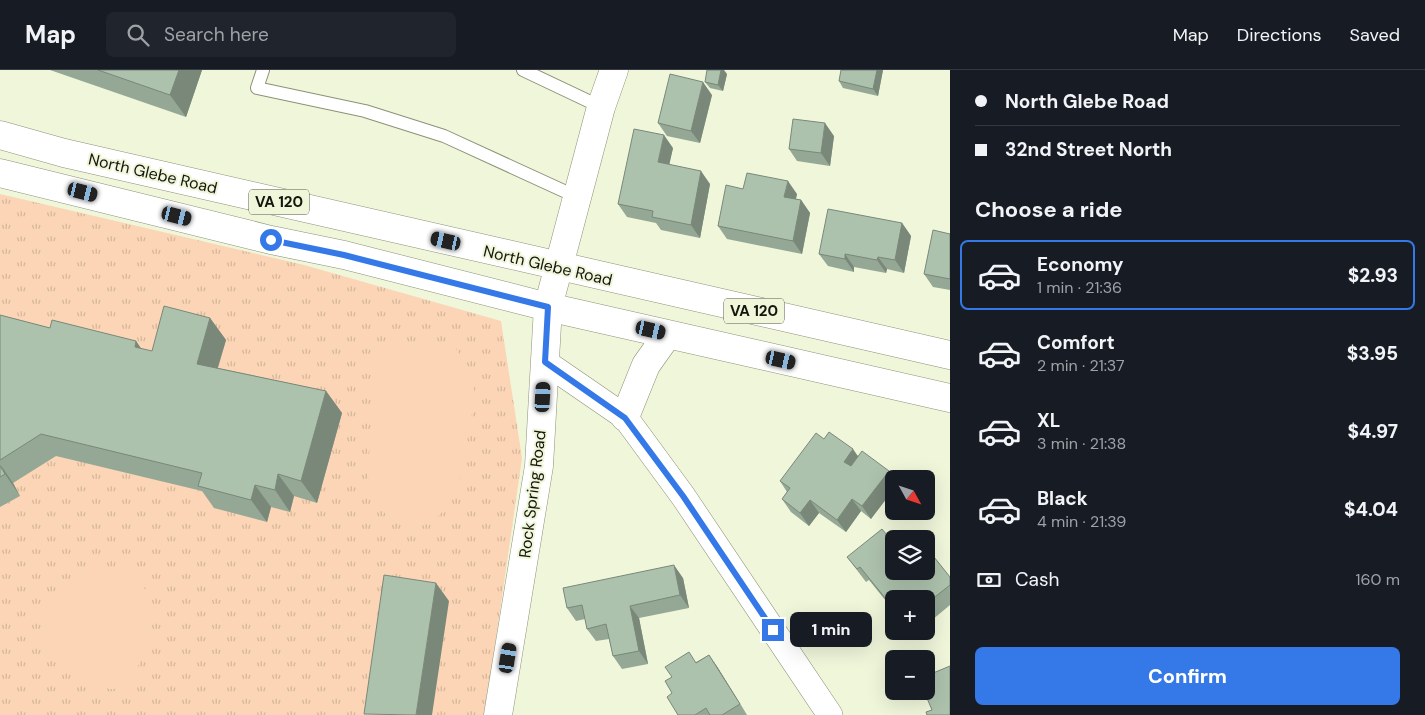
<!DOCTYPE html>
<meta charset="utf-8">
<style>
body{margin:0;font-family:"DM Sans",sans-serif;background:#20242c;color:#f1f3f6;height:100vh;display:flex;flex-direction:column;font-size:19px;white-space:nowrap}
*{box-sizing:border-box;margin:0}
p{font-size:16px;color:#9ea1a6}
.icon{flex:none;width:28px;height:28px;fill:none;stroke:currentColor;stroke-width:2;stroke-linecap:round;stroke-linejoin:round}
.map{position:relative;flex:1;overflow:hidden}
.drawer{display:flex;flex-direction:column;background:#171b24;width:475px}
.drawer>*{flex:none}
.guide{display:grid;align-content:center;height:110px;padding:0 25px;background:#171b24}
.needle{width:32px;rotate:130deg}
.controls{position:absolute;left:885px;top:400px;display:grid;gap:10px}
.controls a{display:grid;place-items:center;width:50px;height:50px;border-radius:8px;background:#171b24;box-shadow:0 5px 20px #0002;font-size:25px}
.end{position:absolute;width:22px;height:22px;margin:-11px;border:6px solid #3479e7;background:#fff;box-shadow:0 0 0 2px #fff}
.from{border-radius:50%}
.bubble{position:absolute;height:35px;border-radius:8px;background:#171b24;box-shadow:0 5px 20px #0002;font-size:16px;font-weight:800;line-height:35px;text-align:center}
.car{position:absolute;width:15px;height:30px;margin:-15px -8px;border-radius:6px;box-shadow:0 0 4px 1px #0007;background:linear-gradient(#222 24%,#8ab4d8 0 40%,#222 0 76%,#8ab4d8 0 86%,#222 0)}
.guide b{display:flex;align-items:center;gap:18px;height:48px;font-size:19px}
.guide b+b{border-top:1px solid #363941}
.guide i{width:12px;height:12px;background:#f1f3f6}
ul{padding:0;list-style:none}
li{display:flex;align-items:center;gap:15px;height:70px;margin:0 10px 8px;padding:0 15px;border:2px solid transparent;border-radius:8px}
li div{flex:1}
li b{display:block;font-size:19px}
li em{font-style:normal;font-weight:800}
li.current{border-color:#3479e7}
li>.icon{width:45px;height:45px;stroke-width:1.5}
h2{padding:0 25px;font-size:22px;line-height:60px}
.pay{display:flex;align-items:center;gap:12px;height:55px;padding:0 25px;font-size:19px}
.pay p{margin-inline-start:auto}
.button{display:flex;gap:10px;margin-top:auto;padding:10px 25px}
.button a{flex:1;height:58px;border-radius:8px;background:#3479e7;color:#fff;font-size:20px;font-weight:800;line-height:58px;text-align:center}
header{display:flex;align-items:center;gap:30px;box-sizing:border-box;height:70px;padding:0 25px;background:#171b24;border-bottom:1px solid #363941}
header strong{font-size:24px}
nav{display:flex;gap:28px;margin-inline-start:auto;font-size:18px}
.search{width:350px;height:45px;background:#20242c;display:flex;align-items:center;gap:12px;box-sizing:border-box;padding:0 18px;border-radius:8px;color:#9ea1a6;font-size:19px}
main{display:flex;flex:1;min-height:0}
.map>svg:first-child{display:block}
.grass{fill:url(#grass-tufts)}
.garden{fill:#fbd5b5}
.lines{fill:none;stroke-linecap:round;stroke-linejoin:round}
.lane-casing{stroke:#8c9278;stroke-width:14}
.street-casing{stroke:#8c9278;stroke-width:26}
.secondary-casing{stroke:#8c9278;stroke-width:29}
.primary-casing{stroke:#8c9278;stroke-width:29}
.lane{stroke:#fff;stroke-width:12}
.street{stroke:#fff;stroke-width:25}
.secondary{stroke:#fff;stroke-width:28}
.primary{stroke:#fff;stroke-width:28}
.wall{fill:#95a795}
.shaded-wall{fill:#798879}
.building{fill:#adc2ad;stroke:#798879}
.route{stroke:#3479e7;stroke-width:6}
.labels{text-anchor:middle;stroke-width:4;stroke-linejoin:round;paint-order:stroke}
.shield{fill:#eff6da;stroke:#56594a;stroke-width:1}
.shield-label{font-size:15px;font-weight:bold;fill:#14160d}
.street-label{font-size:16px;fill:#14160d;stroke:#eff6da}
</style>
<header>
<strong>Map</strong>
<div class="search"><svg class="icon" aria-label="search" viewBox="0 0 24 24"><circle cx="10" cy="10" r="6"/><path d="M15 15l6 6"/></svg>Search here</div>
<nav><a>Map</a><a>Directions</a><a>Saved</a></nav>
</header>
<main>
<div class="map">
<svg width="950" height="645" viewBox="0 0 950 645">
<defs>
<pattern id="grass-tufts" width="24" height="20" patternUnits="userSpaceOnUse" patternTransform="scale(1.25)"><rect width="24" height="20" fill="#fbd5b5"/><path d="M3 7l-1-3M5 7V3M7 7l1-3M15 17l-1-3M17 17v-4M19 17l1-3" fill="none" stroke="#d6b69a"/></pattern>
</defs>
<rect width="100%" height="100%" fill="#eff6da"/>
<path class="grass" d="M0 124 304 195 501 251 522 388 485 645H0Z"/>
<path class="garden" d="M428 270 456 279 472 302 475 327 461 405 447 437 431 453 411 459 391 450 375 432 368 407 374 290 397 274Z
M102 497C120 500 133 502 144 518 147 522 152 530 153 535 157 556 138 616 114 619 109 620 104 617 99 615 74 606 56 585 41 563L43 542 68 516Z"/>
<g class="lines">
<defs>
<path id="lane" d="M263 0 257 18 365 41 444 66 577 127
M523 0 601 37"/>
<path id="street" d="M545 292 625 347 683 426 830 645"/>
<path id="secondary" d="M498 645 539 396 548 237 601 37 614 0"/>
<path id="primary" d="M0 65 64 83 950 285
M0 103 271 170 344 185 548 237 950 328
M625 347 646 295 668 264"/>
</defs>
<use href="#lane" class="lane-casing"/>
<use href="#street" class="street-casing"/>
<use href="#secondary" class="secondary-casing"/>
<use href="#primary" class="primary-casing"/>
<use href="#lane" class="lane"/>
<use href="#street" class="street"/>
<use href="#secondary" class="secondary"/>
<use href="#primary" class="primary"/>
</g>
<path class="wall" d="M50 0H202L186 47Z
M883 0 878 26 843 18 839 11Z
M727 4 723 21 710 18 705 12Z
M712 25 700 73 667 66 658 53Z
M834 66 830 96 797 91 789 79Z
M673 78 669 94 710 114 700 168 661 160 656 153 627 147 618 134Z
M743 119 797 124 796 129 801 130 810 143 802 184 727 169 718 156Z
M902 153 911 166 904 203 887 199 886 203 854 197V202L828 196 819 184Z
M950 164V220L933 217 924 204Z
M0 245 50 258 136 271 141 279 152 281 210 248 226 270 218 298 326 321 342 343 317 433 294 426 290 442 271 437 267 452 214 438 202 421 56 386 13 413 20 426 0 437Z
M824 369 858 386 889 401 894 409 871 449 861 441 846 462 819 443 809 456 791 442 782 429 787 422 780 411Z
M847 487 894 501 950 507V535L932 550 926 543V529H894V541L869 510 866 512Z
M683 508 689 538 639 548 648 594 622 599 613 586 609 569 596 571 587 559 585 549 576 551 567 538Z
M709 585 718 598 747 645H678L672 623 696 592Z"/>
<path class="shaded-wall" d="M179 0H202L186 47 170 25Z
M721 0H724L727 4 723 21 718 15Z
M877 0H883L878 26 873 19Z
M703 12 712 25 700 73 691 61Z
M825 53 834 66 830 96 821 83Z
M664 65 673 78 667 105 658 92Z
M701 101 710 114 700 168 691 155Z
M788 111 797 124 793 140 784 127Z
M801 130 810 143 802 184 793 171Z
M902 153 911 166 904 203 895 190Z
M845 184 854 197V202L845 189Z
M878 187 887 199 886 203 877 190Z
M210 248 226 270 212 316 197 294Z
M136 271 151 293 135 277Z
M326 321 342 343 317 433 301 411Z
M853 379 862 392 853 405 844 392Z
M0 394 13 413 20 426 5 404Z
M889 401 894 409V419L871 449 862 436Z
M278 404 294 426 290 442 275 420Z
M255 415 271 437 267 452 251 430Z
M852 429 861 441 846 462 837 450Z
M810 430 819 443 809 456 800 443Z
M674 495 683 508 689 538 680 525Z
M436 513 449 531 432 645H416Z
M630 536 639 548 648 594 639 581Z
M709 585 718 598 747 645 740 634Z"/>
<path class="building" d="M98 0H179L170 25Z
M707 0H721L718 15 705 12Z
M841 0H877L873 19 839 11Z
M670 4 703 12 691 61 658 53Z
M793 49 825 53 821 83 789 79Z
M634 59 664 65 658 92 701 101 691 155 652 147 653 141 618 134Z
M747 103 788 111 784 127 801 130 793 171 718 156 726 115 743 119Z
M828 139 902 153 895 190 878 187 877 190 845 184V189L819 184Z
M933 160 950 164V209L924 204Z
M164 236 210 248 197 294 326 321 301 411 278 404 275 420 255 415 251 430 198 416 202 403 41 364 0 390V245L50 258 52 250 136 271 135 277 152 281Z
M829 362 853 379 844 392 851 396 862 381 889 401 862 436 852 429 837 450 810 430 800 443 782 429 790 418 780 411 816 363 824 369Z
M0 396 5 404 0 407Z
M882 459 894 474V501H926V477L950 507V515L926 534V529H894V539L860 497 857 499 847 487Z
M674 495 680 525 630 536 639 581 613 586 606 554 587 559 582 535 567 538 563 518Z
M384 505 436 513 416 645 364 644Z
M689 582 696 593 709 585 740 634 722 645H710L706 638 695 645H678L667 627 672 623 665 611 672 607 665 597Z
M950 596V645H927L926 642 932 640 924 621H926V606Z"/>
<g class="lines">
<path class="route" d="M271 170 344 185 548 237 545 292 625 348 683 426 773 560"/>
</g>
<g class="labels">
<g class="shield">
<rect x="249" y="119.5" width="60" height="25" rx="4"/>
<rect x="724" y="228.5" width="60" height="25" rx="4"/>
</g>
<g class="shield-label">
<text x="279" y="137">VA 120</text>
<text x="754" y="246">VA 120</text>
</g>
<g class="street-label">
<text transform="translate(153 103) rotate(13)" y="6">North Glebe Road</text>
<text transform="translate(548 195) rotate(13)" y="6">North Glebe Road</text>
<text transform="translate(532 424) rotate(-83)" y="6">Rock Spring Road</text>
</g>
</g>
</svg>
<div class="controls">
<a><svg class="needle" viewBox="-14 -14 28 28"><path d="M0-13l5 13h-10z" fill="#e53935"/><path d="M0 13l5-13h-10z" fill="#9ea1a6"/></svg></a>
<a><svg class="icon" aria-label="layers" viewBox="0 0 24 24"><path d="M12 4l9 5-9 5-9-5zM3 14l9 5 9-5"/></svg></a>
<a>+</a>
<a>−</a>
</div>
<i class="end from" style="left:271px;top:170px"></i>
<i class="end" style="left:773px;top:560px"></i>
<div class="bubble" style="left:790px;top:542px;width:82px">1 min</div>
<i class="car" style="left:83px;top:122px;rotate:104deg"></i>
<i class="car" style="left:177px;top:146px;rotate:104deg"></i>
<i class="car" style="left:446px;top:171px;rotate:283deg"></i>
<i class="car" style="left:651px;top:260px;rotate:103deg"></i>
<i class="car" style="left:781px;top:290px;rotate:103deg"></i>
<i class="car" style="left:543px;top:327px;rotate:3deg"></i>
<i class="car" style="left:508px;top:588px;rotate:9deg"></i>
</div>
<section class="drawer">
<div class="guide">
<b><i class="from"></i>North Glebe Road</b>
<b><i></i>32nd Street North</b>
</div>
<h2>Choose a ride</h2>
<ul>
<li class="current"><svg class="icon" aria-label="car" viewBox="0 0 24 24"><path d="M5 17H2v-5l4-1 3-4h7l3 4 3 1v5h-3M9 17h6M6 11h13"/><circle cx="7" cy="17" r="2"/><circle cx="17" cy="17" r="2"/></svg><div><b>Economy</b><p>1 min · 21:36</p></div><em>$2.93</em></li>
<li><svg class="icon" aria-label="car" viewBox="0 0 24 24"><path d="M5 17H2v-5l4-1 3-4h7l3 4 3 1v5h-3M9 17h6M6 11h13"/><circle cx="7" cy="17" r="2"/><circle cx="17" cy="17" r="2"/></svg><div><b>Comfort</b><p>2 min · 21:37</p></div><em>$3.95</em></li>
<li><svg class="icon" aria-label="car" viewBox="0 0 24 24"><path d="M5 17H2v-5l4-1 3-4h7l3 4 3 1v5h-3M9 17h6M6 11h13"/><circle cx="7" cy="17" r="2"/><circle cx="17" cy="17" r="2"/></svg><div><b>XL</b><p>3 min · 21:38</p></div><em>$4.97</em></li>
<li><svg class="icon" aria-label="car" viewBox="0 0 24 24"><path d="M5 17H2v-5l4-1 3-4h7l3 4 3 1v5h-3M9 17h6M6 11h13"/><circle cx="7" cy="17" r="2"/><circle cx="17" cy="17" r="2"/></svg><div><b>Black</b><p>4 min · 21:39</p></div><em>$4.04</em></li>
</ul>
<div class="pay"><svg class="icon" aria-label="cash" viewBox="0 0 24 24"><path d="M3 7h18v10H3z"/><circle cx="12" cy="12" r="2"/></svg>Cash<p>160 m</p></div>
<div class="button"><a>Confirm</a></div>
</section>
</main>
